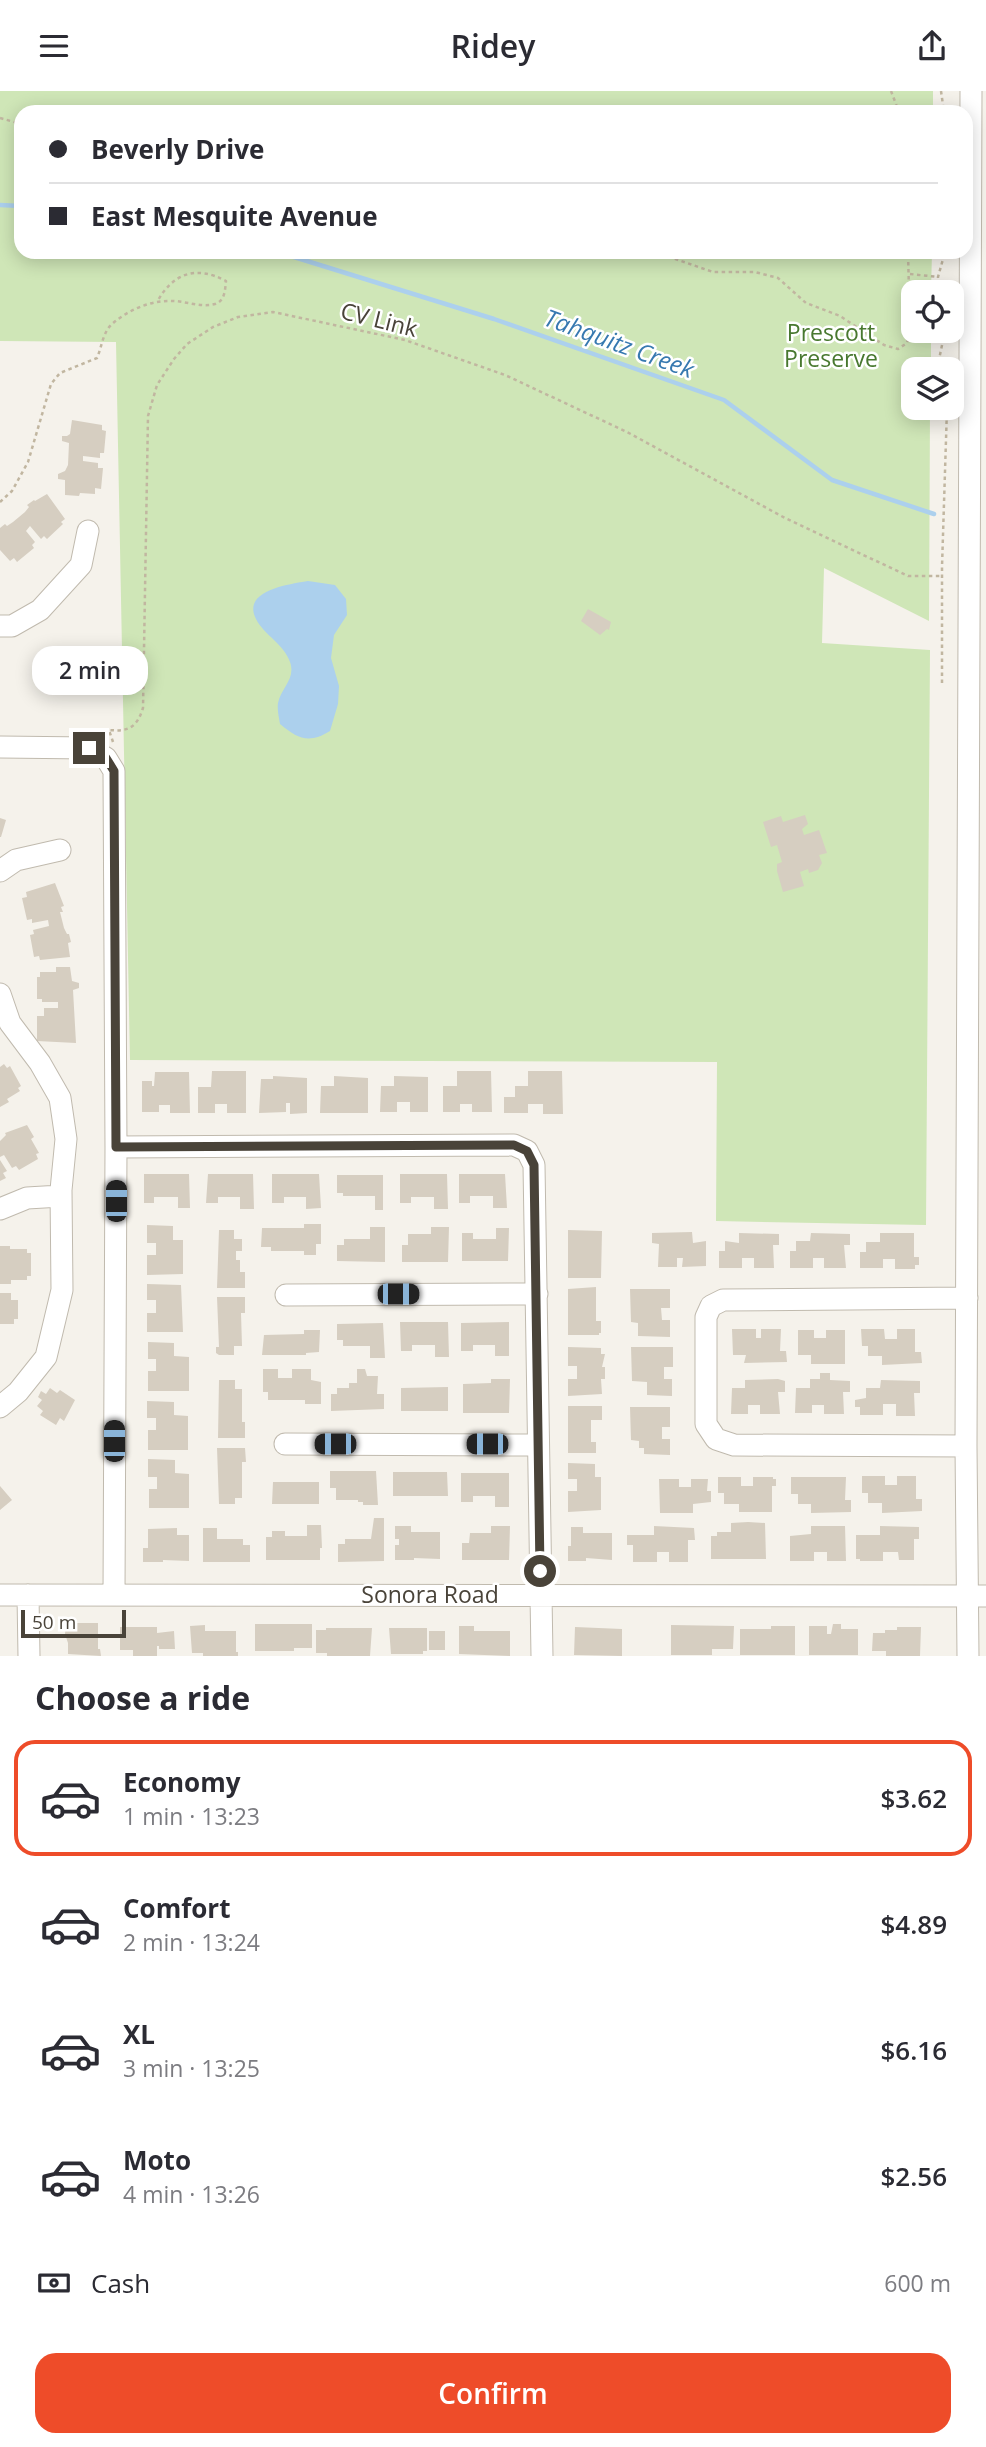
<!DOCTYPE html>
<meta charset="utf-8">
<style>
body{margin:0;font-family:"Open Sans",sans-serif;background:#f2f2f3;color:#2b2b33;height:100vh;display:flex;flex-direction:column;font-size:26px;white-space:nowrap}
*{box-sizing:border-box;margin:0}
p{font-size:23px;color:#7c7c81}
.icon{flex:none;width:38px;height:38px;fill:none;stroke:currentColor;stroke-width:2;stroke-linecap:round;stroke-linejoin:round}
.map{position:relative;height:1565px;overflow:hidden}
.details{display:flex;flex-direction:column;background:#fff;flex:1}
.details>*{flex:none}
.hud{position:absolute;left:14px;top:14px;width:959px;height:154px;border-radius:21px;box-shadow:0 4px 18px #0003;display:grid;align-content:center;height:154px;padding:0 35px;background:#fff}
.tools{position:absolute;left:901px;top:189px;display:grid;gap:14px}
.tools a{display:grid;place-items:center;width:63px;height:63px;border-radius:14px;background:#fff;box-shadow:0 4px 18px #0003;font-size:35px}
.scale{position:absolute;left:21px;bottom:18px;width:105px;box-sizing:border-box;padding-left:7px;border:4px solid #494339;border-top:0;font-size:19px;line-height:24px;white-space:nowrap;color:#494339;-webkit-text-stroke:5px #fff;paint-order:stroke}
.end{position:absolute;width:32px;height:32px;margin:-16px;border:9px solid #494339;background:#fff;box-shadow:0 0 0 4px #fff}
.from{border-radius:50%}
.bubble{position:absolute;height:49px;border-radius:21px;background:#fff;box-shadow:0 4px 18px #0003;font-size:23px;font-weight:600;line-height:49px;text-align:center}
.car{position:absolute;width:21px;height:42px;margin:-21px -10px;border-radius:9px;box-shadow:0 0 5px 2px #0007;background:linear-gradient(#222 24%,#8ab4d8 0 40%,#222 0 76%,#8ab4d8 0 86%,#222 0)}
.hud b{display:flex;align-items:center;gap:24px;height:66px;font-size:26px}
.hud b+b{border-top:2px solid #e1e1e2}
.hud i{width:18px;height:18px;background:#2b2b33}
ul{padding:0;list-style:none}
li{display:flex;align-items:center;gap:21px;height:116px;margin:0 14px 10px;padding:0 21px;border:4px solid transparent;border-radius:21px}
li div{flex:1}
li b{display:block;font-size:26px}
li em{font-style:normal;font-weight:600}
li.current{border-color:#ee4c29}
li>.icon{width:63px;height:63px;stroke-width:1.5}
h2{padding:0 35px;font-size:32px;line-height:84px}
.pay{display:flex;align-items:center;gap:18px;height:77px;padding:0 35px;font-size:26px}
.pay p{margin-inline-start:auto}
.action{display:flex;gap:14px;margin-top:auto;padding:14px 35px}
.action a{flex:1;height:80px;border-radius:21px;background:#ee4c29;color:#fff;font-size:28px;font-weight:600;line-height:80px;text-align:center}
header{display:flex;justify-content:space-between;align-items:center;height:91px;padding:0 35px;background:#fff;font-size:32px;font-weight:600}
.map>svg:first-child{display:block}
.green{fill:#cfe6b7}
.water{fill:#acd0ed}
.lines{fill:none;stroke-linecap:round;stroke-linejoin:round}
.stream{stroke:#acd0ed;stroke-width:4.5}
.building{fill:#d6cec1}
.minor-casing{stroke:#c0baae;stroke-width:23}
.path{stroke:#c1b6a0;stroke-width:2.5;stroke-dasharray:3.5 3.5;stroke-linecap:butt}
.minor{stroke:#fff;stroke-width:21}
.route{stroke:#494339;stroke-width:9}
.labels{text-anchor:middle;stroke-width:5;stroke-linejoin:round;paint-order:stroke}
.street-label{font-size:23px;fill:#494339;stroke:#fff}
.park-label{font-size:23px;fill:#48782f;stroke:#fff}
.water-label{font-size:24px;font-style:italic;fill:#3779b0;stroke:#fff}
</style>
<header><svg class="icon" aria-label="menu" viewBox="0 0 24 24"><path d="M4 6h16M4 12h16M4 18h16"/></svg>Ridey<svg class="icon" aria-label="share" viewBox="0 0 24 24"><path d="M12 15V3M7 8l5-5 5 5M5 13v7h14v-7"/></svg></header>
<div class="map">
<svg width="986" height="1565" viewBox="0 0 986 1565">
<rect width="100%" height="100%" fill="#f5f2eb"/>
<path class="green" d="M0 0H933V21H21V161H932L931 201H914V240H931V278H914V317H930L929 530 824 477 822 552 930 559 926 1134 716 1130 717 971 130 969 116 251 0 250Z"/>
<path class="water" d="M308 490 335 494 346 508 347 524 334 544 331 567 339 595 338 613 330 640C309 653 298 648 280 633 279 627 277 618 278 612 281 597 296 588 290 571 284 553 264 544 256 528 241 499 291 493 308 490Z"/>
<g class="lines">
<path class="stream" d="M0 114 21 115
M271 161 294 166 494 228 724 309 832 389 934 423"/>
</g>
<path class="building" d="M72 329 102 334V339L106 340 104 362H100V367L83 365V370L98 372V377H103L101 398 95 397V403L80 402 79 405 65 404V389L58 388V383L65 380 68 374 69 352 62 350V345H67L70 343Z
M47 403 65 428 61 431 63 433 47 448 44 445 41 448 30 435 26 440 35 451 32 454 34 457 17 471 14 467 10 470 0 459V437L5 433 7 435 13 431 25 421 29 416 27 414 34 409 35 410Z
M588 518 611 531 609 539 607 538 600 544 581 530Z
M72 556H95V560H99L103 591 88 592V597H80V593H65L68 561H72Z
M805 724 808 733 802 738 804 744 819 739 827 762 819 764 822 772 818 779 809 782 808 778 800 781 804 795 783 801 777 780V773L782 771 777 754 771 756 763 731 781 725 783 731Z
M0 727 6 729 1 746H0Z
M55 792 64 815 61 816 63 821H60L64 837 67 843H69L71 851 68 852 70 866 40 869 39 865 34 866 30 844 34 843 33 839 49 835 48 829 32 832V828L27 829 22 807 27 806 26 801Z
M56 876H70L72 890 79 892V897L73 899 76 952 37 950V925H44V917H58V911H42V908H37V886H40V881H56Z
M4 973 7 977 10 975 21 995 18 997 20 1000 7 1008 9 1011 0 1016V976Z
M212 980H246V1022H227V1013H215V1022H198V996H211Z
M457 980H491L492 1021H472V1013H460V1021H443V995H457Z
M528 980H562L563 1023H543V1013H528V1022H504V1006H515V995H528Z
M155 981H189L190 1022H170V1014H159V1021H142V990H152V995H154Z
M273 985 307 987V1022L290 1023V1012H286V1021L259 1022 261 988H273Z
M334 985 368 987V1022H320L321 995H334Z
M394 985 428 986V1021H410V1011H397V1021H380L381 995H394Z
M27 1034 34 1046 31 1048 39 1062 36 1063 38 1068 19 1079 16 1075 12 1077 4 1064 0 1066V1050L6 1044 5 1042Z
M0 1069 7 1080 3 1082 6 1087 0 1090Z
M144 1083H189L190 1117H178V1106H154V1112H144Z
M208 1083H253L254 1118H240V1106H218V1112H206Z
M272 1083H319L321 1117 306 1118V1106H284V1112H272Z
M400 1083H447L448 1118H434V1106H411V1112H400Z
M459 1083H505L507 1117H493V1105H470V1112H459Z
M337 1084H383V1119H375V1105H343V1102H337Z
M304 1133H321V1153H316V1164H304V1160H271V1156H261L262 1137H304Z
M147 1134 173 1135V1149H183V1183L147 1184V1164H156V1152H147Z
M370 1136H385V1171L337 1170V1154H344V1148H370Z
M431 1136H449L448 1171H402V1154H408V1143H431Z
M496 1137H509L508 1170H462V1142H473V1148H496Z
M219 1139H234V1148H242V1160H236V1169H240V1181H245V1197H217Z
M568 1139 602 1140 601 1187H568Z
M692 1141 693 1152 706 1150V1175L682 1176 683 1167H677V1176H658L659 1153 652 1152V1142Z
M739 1142 779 1143V1154H773L774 1177H754V1167H742V1177H719V1160H725V1150L739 1152Z
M811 1142 850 1143V1154H844L846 1177H824V1167H813V1177H790V1160H796V1150H810Z
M880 1142H914V1166H919V1174H915V1178H895V1168H883V1177H860V1161H866V1151H880Z
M0 1155H10V1158H27V1162H31V1185H27V1189H11V1193H0Z
M147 1193 181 1194 183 1241H147V1222H156V1209H147Z
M596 1196V1230H601V1242H599V1244H568V1198Z
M630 1198H670V1217H661L662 1229H670V1246L638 1245V1232L631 1231Z
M0 1202H11V1209H18V1228H14V1233H0Z
M217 1206H245V1222H241L242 1255H234V1264H219L216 1262V1256H219Z
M400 1231H448L449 1266H435V1254H412V1260H401Z
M509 1231V1265H495V1254H473V1260H461V1232Z
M383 1232 385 1267H370V1255H343V1249H337V1233Z
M732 1238H756V1247H761V1238H781L780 1260H786L787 1271 744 1272 746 1264H733Z
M861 1238H884L885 1248H897V1238H915V1261H921L922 1272 882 1274V1265H868V1255H862Z
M304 1239H320L319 1261 306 1262V1264H262L264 1244 304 1243Z
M798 1239H814V1247H826V1239H845V1273H811V1264H798Z
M148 1251 174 1252V1265L189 1266V1300H148V1280H156V1268H148Z
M568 1256 601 1257V1263H605L602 1276H605V1288H601L602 1303 568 1305V1288H577V1275H568Z
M631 1256H673V1276H664V1288H672V1305L647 1304V1291L632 1290Z
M263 1278H278V1287H292V1278H311V1289L321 1291V1313H305V1309H268V1301H263Z
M357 1278H365L367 1285H378L377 1303H384V1318L331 1320V1303H337V1297H349V1292H357Z
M820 1282H830V1289L850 1290V1301H843L844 1323H824V1314H812V1322H795L796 1297H810V1288H820Z
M491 1288H510L509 1322H463V1293L491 1292Z
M778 1288 785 1290V1301H778L780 1323H760V1314H748V1323H731L732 1297H745V1289Z
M219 1289H235V1298H242V1331H245V1347H218Z
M881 1289 920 1290V1302H914L915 1325H896V1313H883V1324H860V1316H855V1309L866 1307V1297H880Z
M448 1296V1320H401V1297Z
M50 1297 57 1302 60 1299 75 1309 64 1330 60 1327 56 1334 40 1324 43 1320 37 1315 42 1309 38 1306 41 1300 46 1303Z
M147 1310 174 1311V1324L188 1325V1359H148V1339H156V1327H147Z
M568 1315H602V1329H591V1351H596V1362H568Z
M630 1316H670V1336H662V1348H670V1364L644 1363V1357H639V1350L631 1349Z
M217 1357H245L246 1371H242V1407H235V1413H219Z
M148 1368 175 1369V1382L189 1383V1417H149V1398H157V1386H148Z
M568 1372 595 1373V1386H601V1419L568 1421V1400H577V1388H568Z
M330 1380H376L378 1414H363V1411H358V1409H336V1397H330Z
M393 1381H447L448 1405H393Z
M461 1382H509V1416H495V1405H473V1411H461Z
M862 1385H885V1394H897V1385H916V1408H922V1420L882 1422V1412H868V1402H862Z
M718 1386H741V1395H753V1386H773V1388H776V1395H772V1421H739V1413H724V1402H718Z
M791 1386H846L845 1409H851V1421L811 1422V1413H798V1403H791Z
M659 1388H679V1396H691V1388H708L707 1400H711V1411L693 1413V1422H660Z
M273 1391H319V1413H272Z
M0 1395 12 1409 0 1419Z
M374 1427H384V1470L338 1471V1453H345V1448H371Z
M748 1431 765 1432 766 1468H711V1445H717V1441H731V1432Z
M307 1434H321L322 1457H320V1469H266V1446H272V1440H285V1445H307Z
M395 1435H411V1441H440V1468L414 1467V1469H395V1454H399V1448H395Z
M491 1435H510L509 1469H462V1452H469L470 1442H491Z
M654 1435 694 1437 695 1449H688V1471H669V1461H657V1471H633V1454H627V1444H654Z
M811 1435H845L846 1470H827V1461H814V1470H790V1445L811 1443Z
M880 1435 919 1436V1448H914V1469H899L898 1461H883V1470H860V1468H856V1444H880Z
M571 1436H583V1442H612V1469L586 1467V1470H568V1455H571Z
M177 1437V1444H189V1470L163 1469V1471H143V1457H148V1438Z
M203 1437H217V1448H243V1454H250V1471H203Z
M66 1532H98V1558H100L101 1565 68 1563V1552L65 1543Z
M255 1533H312V1557H294V1560H255Z
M833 1533H841V1538H858V1564H809V1535H827V1543H831Z
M205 1534V1540H236V1561H238V1565H203V1562H192L190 1535Z
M671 1534 734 1535 733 1558H712V1564H671Z
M459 1535H474V1540H510V1565L459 1563Z
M771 1535H795V1564H740V1538H771Z
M120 1536H157V1542L174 1540 175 1558H159V1555H157V1565H133V1559H120Z
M575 1536 622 1538V1565L574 1564Z
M897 1536H921L920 1565H886V1560H872L873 1542H885V1539H897Z
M326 1537H372L370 1565H327V1562H316V1539H326Z
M389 1537H427V1560H423V1563H391Z
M429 1540H445V1559H429Z"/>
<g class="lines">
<defs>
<path id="minor" d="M0 535H12L40 519 81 474 88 440
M0 656 89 657 106 667 114 680 116 1056 114 1503
M0 780 16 769 60 759
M0 903 10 932 40 972 60 1007 66 1048 61 1099 62 1199 46 1266 18 1301 0 1316
M116 1056 514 1054 527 1060 534 1074 542 1565
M0 1118 27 1107 61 1105
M286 1204 537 1203
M285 1353 538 1354
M966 1355 734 1354 716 1348 706 1333V1226L711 1215 723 1209 967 1207
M0 1504 986 1505
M28 1504 29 1565
M968 1565 966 1355 971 0"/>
</defs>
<use href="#minor" class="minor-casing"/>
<path class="path" d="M891 0 899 21
M941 0 944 21
M0 27 21 33
M655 161 713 181H755L778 187 806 212 840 225 884 254 898 258 907 252 910 240 908 161
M910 183 938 186
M938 201V186L945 161
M937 278 945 240
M0 411 12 400 28 371 51 293 60 282 97 267C102 255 103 241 112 233 128 219 151 209 172 210 186 210 201 217 215 213 225 210 225 199 226 190 196 174 173 182 157 211
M942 592V476L947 317
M113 651 109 639C129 641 137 636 143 617L148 325 157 294 174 268 187 253 213 236 238 226 273 221 405 249 505 284 627 341 785 427 908 485H942"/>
<use href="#minor" class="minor"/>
</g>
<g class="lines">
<path class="route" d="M89 657 106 667 114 680 116 1056 514 1054 527 1060 534 1074 540 1480"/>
</g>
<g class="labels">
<g class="street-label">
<text transform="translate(379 229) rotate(14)" y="8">CV Link</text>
<text x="430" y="1512">Sonora Road</text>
</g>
<g class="park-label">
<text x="831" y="250">Prescott<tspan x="831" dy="26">Preserve</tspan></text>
</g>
<g class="water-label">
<text transform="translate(619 253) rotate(20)" y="8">Tahquitz Creek</text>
</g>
</g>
</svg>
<div class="tools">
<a><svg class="icon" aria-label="locate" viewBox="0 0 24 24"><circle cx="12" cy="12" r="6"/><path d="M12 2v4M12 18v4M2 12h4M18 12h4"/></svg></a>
<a><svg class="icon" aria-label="layers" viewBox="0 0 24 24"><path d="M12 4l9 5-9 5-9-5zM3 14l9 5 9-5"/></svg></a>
</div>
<div class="scale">50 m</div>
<i class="end from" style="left:540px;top:1480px"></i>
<i class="end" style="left:89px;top:657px"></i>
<div class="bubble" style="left:32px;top:555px;width:116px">2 min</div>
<i class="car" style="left:116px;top:1110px;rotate:0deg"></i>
<i class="car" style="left:398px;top:1203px;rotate:90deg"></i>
<i class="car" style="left:114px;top:1350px;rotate:0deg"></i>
<i class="car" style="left:335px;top:1353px;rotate:270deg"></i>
<i class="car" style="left:487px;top:1353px;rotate:270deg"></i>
<div class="hud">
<b><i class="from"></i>Beverly Drive</b>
<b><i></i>East Mesquite Avenue</b>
</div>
</div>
<section class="details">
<h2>Choose a ride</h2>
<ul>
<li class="current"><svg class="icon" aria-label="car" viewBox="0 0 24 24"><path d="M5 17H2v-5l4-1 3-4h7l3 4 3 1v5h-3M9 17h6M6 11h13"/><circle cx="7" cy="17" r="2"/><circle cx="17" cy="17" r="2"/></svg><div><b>Economy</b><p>1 min · 13:23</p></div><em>$3.62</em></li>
<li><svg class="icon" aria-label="car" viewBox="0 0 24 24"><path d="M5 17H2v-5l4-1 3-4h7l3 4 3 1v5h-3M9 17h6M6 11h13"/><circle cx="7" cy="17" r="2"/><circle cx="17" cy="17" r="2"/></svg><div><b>Comfort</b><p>2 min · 13:24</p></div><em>$4.89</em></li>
<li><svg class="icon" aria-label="car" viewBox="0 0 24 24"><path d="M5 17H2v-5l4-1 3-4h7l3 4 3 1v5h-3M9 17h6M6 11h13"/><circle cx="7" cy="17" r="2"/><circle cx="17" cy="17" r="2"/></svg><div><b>XL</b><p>3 min · 13:25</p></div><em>$6.16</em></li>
<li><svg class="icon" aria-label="car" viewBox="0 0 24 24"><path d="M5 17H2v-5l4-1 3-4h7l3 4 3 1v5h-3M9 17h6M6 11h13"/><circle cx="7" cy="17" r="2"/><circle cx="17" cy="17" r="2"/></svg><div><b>Moto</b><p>4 min · 13:26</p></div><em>$2.56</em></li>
</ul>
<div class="pay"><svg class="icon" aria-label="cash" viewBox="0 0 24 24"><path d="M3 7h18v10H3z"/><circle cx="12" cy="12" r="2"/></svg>Cash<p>600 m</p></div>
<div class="action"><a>Confirm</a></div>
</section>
